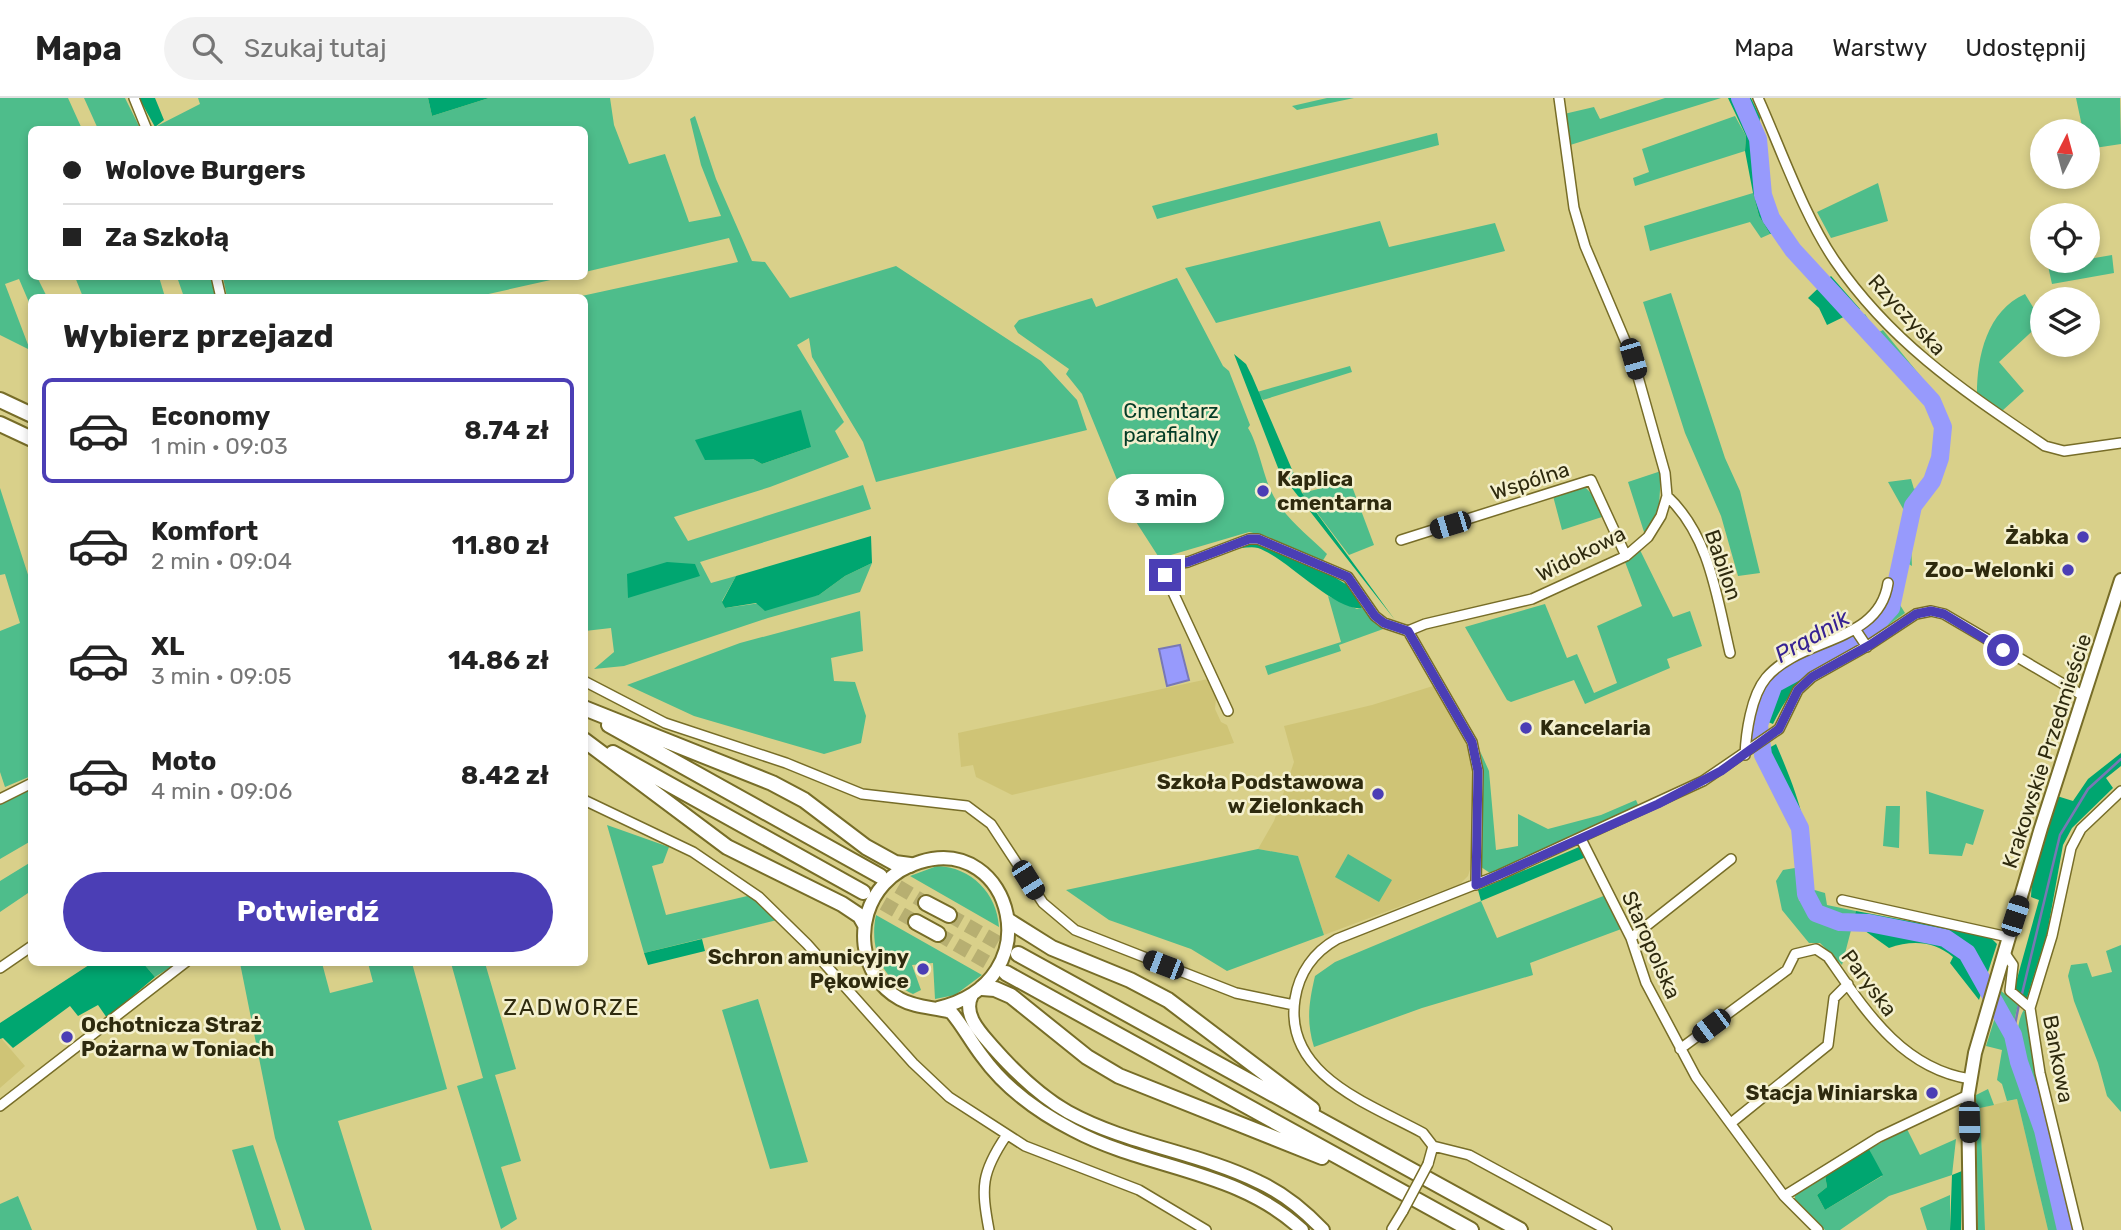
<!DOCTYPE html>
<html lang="pl">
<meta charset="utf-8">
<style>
body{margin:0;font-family:Rubik,sans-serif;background:#f2f2f2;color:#222;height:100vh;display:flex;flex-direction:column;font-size:26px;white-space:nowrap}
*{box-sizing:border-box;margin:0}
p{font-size:23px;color:#767676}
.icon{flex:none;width:38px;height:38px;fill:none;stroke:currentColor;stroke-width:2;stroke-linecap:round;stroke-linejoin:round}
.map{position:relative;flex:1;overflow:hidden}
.details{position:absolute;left:28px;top:196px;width:560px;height:672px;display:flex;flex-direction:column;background:#fff;border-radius:10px;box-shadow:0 4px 10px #0003}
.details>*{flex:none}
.top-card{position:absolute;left:28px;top:28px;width:560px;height:154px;border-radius:10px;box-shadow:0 4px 10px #0003;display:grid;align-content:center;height:154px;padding:0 35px;background:#fff}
.needle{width:46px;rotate:6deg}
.controls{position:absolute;left:2030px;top:21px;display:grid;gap:14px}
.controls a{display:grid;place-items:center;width:70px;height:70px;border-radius:50%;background:#fff;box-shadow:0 4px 10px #0003;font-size:35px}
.end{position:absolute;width:32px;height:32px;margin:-16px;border:9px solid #4b3eb5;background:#fff;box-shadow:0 0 0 4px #fff}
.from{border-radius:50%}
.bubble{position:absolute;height:49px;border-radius:24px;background:#fff;box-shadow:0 4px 10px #0003;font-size:23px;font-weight:700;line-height:49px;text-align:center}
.car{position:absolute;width:21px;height:42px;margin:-21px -10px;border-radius:9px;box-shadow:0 0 5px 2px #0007;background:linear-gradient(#222 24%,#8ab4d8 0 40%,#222 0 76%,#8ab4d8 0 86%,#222 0)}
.top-card b{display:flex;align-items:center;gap:24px;height:66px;font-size:26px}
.top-card b+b{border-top:2px solid #e0e0e0}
.top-card i{width:18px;height:18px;background:#222}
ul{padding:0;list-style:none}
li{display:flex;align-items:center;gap:21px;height:105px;margin:0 14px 10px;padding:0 21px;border:4px solid transparent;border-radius:10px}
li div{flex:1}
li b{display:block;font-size:26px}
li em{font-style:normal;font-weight:700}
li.on{border-color:#4b3eb5}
li>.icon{width:63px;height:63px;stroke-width:1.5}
h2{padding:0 35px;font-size:32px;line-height:84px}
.cta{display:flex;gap:14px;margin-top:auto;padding:14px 35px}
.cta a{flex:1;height:80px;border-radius:42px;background:#4b3eb5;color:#fff;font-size:28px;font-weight:700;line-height:80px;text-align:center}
header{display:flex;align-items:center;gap:42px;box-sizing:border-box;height:98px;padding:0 35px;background:#fff;border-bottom:2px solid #e0e0e0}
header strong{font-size:33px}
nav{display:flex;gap:38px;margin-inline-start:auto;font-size:24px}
.search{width:490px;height:63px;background:#f2f2f2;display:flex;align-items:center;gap:18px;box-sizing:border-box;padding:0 24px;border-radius:38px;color:#767676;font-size:26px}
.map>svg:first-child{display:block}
.built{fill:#cfc476}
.green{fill:#4ebd8b;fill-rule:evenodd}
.forest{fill:#00a670}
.water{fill:#979afc;stroke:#7878b5;stroke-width:2}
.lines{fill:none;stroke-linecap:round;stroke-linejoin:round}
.stream{stroke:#7878b5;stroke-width:2.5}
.river{stroke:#979afc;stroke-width:18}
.highway-tunnel{stroke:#b7af71;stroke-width:14;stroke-dasharray:14 7;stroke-linecap:butt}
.minor-casing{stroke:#776d28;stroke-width:12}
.major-casing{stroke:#776d28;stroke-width:16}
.highway-casing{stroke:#776d28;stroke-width:18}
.minor{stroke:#fff;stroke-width:9}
.major{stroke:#fff;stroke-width:12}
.highway{stroke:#fff;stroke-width:14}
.minor-bridge-casing{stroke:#776d28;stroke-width:12;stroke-linecap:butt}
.minor-bridge{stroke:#fff;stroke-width:9}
.route{stroke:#4b3eb5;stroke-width:9}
.poi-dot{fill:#4b3eb5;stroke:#f4f0ce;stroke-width:2.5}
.labels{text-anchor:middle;stroke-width:5;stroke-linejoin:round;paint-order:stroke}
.street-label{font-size:21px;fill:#2e2a0e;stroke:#f4f0ce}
.park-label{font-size:21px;fill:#033d27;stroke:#f4f0ce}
.poi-label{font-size:21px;font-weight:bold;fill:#2e2a0e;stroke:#f4f0ce;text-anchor:end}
.water-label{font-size:23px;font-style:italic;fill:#362293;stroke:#f4f0ce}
.neighbourhood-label{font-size:23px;letter-spacing:2px;fill:#2e2a0e;stroke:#f4f0ce}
</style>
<header>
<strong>Mapa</strong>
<div class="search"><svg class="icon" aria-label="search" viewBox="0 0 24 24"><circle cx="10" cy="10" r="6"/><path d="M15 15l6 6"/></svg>Szukaj tutaj</div>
<nav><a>Mapa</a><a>Warstwy</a><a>Udostępnij</a></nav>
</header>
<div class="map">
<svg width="2121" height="1132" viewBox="0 0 2121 1132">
<rect width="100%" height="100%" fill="#d9d08a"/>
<path class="built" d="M1208 581 1216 601 1215 611 1221 624 1227 627 1234 645 1012 697 976 679 973 667 961 669 958 635Z
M1433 588 1465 642 1474 669 1472 765 1468 778 1460 786 1324 837 1298 758 1258 751 1274 723 1294 664 1284 628 1372 607Z
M0 939 25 968 0 990Z
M2017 1001 2048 1132H1985L1980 1010Z"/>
<path class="green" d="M0 0H68L82 31 32 32V178L37 179 47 199 32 200 31 209 19 181 5 186 30 252 0 237Z
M84 0H125L140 30 98 31Z
M198 0H428L432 18 489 0H610L614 27 629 66 665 56 689 124 721 118 701 67 690 21 695 18 716 81 752 163 765 164 790 200 896 168 1041 263 1077 302 1087 332 876 384 863 344 812 259 809 240 797 247 844 324 835 333 849 359 770 389 674 419 688 443 863 387 871 411 700 464 711 485 736 478 722 503 725 510 819 497 845 478 872 465 860 494 768 520 624 568 594 571 614 554 611 530 585 533 584 200 577 199 738 164 729 140 585 174 584 32H157L155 29 200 6ZM811 349 762 366 753 361Z
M1327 0H1354L1297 12 1292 8Z
M1665 0H1721L1567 48 1564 16 1594 9 1600 21Z
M2076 0H2120L2121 46 2088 51V33H2083Z
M1735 18 1746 38 1745 53 1635 88 1633 80 1649 74 1642 51Z
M1437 35 1439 47 1157 121 1152 108Z
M1878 85 1888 123 1831 140 1817 114Z
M1753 95 1759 118 1770 136 1761 140 1750 124 1650 153 1644 128Z
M1380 123 1389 149 1495 125 1505 153 1216 225 1185 170Z
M2112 157 2114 175 2052 186 2048 168Z
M1809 159 1829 180 1822 187 1801 162Z
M75 179H159L165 199H83Z
M177 179H211L215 199H184Z
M223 179V178L564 179 475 199H227Z
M1177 180 1223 268 1229 273 1250 327 1248 330C1257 343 1263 376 1271 393 1283 419 1307 436 1327 456L1322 464 1266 438 1249 434 1164 459 1158 458 1131 416 1082 296 1066 276 1069 271 1018 235 1014 228 1019 222 1092 200 1096 209Z
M1671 195 1725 360 1740 393 1760 475 1738 478 1721 418 1685 335 1643 204Z
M2025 196 2042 224 1999 264 2024 293 2002 313 1977 296C1977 258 1987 213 2025 196Z
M1865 216 1877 235 1883 232 1940 302 1938 306C1953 354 1943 365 1924 407H1920L1911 447 1912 468 1899 460 1906 416 1888 384 1911 381 1914 391C1929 383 1933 375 1937 358 1948 305 1887 259 1854 224Z
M1350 268 1352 274 1263 302 1257 294Z
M1661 373 1659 410 1645 437 1628 384Z
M1350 383 1374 447 1349 457 1302 395Z
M1585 389 1592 396 1605 418 1562 432 1553 398Z
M0 390 31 486V678L5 689 0 674V533L20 525 5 476 0 477Z
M1640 452 1673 519 1690 513 1702 548 1667 561 1670 570 1585 606 1574 582 1511 604 1507 602 1465 529 1545 506 1567 560 1577 556 1594 595 1617 585 1597 528 1642 508 1625 464Z
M1898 465 1905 470 1897 502 1905 515 1867 542 1859 533C1883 514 1892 495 1898 465Z
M1328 498 1357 511 1362 510 1377 527 1386 530 1339 547 1341 553 1268 577 1265 568 1341 544Z
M860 513 863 553 831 560 834 583 855 584 866 618 861 645 824 656 694 618 627 587 740 545Z
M1480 653 1489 673 1496 752 1518 748V716L1548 731 1601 717 1636 702 1639 709 1493 777 1481 769 1483 669Z
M31 688V743L0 761V707Z
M1926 693 1984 712 1973 747 1966 745 1962 758 1929 756Z
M1886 708H1900L1899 750 1883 748Z
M607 727 669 749 663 765 652 768 666 817 756 796 777 822 644 855Z
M1258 751 1298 758 1324 837 1227 873 1191 851 1109 822 1066 792Z
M1348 756 1392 782 1379 804 1335 779Z
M31 764V793L0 814V783Z
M937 768C971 769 997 795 999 829L910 778Z
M1795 770 1799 803H1805L1803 796 1811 791 1825 795 1827 807 1856 813 1842 867 1820 845H1809L1782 812 1776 783 1783 772Z
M1606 797 1624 830 1530 865 1533 877 1422 910 1314 949C1306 923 1309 904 1315 878L1335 864 1481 803 1497 840Z
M876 817 982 877 955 897 935 901 933 865 912 867 921 892 913 896C882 882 869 850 876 817Z
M2121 847V1014L2107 998 2098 965 2074 903 2068 878 2071 867 2087 865 2092 879 2112 874 2106 853Z
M143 865H177L155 879Z
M240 865H322L330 895 373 884 368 865H412L447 991 338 1023 372 1132H305L275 1040Z
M451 865H485L516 971 495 977 521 1063 501 1069 517 1121 501 1131 457 988 483 980Z
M2001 893 2018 906 2014 924 1998 905Z
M758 901 808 1064 770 1071 722 912Z
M2025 910 2044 1010 2041 1013C2030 984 2006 939 2025 910Z
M1996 916 2012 945 2050 1081 2059 1132H2048L2017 1001 2007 1003 2002 986 1997 982 2002 952 1986 948Z
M1988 991 1994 1007 1980 1010 1985 1132H1978L1976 997Z
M1907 1031 1920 1057 1956 1041 1952 1077 1889 1098 1840 1132H1825L1795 1102V1097L1825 1077 1827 1089 1817 1097 1825 1112 1882 1078 1869 1051Z
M253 1047 281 1132H257L232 1052Z
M1950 1097V1132H1927L1920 1110Z
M18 1098 32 1132H0V1106Z"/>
<path class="forest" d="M139 0H155L164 22 155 29Z
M428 0H489L432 18Z
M1728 0H1751L1760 19 1759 30 1769 108 1781 132H1788L1798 152 1790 155 1776 134 1770 136 1759 118 1753 95 1745 53 1746 38Z
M1831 178 1860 211 1827 227 1819 210 1808 200Z
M1234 256 1246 266 1252 278 1302 395 1395 522 1280 375Z
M801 312 811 349 762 366 753 361 705 362 695 342Z
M871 438 872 465 845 478 819 497 765 513 756 505 725 510 722 504 736 478Z
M1247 444H1257L1316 468 1349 488 1362 510C1335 514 1287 460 1258 450 1250 448 1238 451 1230 452Z
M667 464 695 466 700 478 628 500 627 476Z
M1856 536 1861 546C1814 570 1797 578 1773 626L1768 624 1753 637C1758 622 1760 604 1768 590 1781 565 1831 548 1856 536Z
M1776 646C1800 702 1809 729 1811 791L1803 796 1798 737 1755 658Z
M2121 655V668L2106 680 2113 690 2072 730 2063 747 2047 836 2027 900 2017 897 2015 888 2039 802 2031 799 2032 779 2057 698 2073 703 2088 681Z
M1579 749 1586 759 1481 803 1478 792Z
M1856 813 1989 838 1997 846 1979 902 1950 865 1953 859C1934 843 1912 842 1889 850L1861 830 1851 829Z
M702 841 705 853 648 867 644 855Z
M92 865H143L155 879 107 920 98 907 78 918 70 908 13 950 3 940 0 941V925Z
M1869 1051 1883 1077 1825 1112 1817 1097 1827 1089 1825 1077Z
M1962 1073 1961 1132H1950L1952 1077Z"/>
<path class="water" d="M1180 547 1189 582 1167 588 1159 551Z"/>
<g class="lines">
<path class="stream" d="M2021 900 2060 737 2088 691 2121 661
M2013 937 2019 906"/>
<path class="river" d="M1740 0 1758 41 1763 97 1771 120 1793 152 1932 303 1943 329 1940 360 1932 383 1913 408 1891 510 1868 535 1774 586 1759 627 1763 657 1800 730 1806 796 1816 815 1840 824 1869 825 1945 840 1967 855 2013 937 2019 964 2043 1032 2066 1132"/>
<path class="highway-tunnel" d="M880 778 926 805
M865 795 916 824
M949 817 1018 856
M938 836 1006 875"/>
<defs>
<path id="minor" d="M134 0 147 32
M1758 0C1781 51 1804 118 1835 163 1892 246 1964 293 2045 348L2064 353 2121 345
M216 178 221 200
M1667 398C1710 438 1717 500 1730 555
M1401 442 1591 382 1626 458
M1855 531 1867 549
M1408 533 1425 526 1532 501 1626 458 1648 439 1661 418 1667 398 1665 375 1633 261 1585 148 1574 110 1559 0
M584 583 665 625 786 665 862 696 967 708 991 726 1043 805 1075 832 1236 895 1294 907
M1228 613 1165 477 1164 468 1188 464 1249 441H1258L1348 479 1375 518 1384 525 1408 533 1472 644 1478 673 1476 787
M1745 657C1746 635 1751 598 1766 580 1800 539 1879 546 1888 485
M0 701 32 685
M584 702 693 754 759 799 807 846 913 965 949 999 1025 1048 1139 1092 1206 1132
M1581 741 1631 840 1646 885 1696 979 1784 1098 1818 1132
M1842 802 2008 839
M1631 840 1731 761
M2004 854 2013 867 2010 893 2030 910
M0 870 32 848
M1680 951 1787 872 1795 856 1816 851 1828 859C1865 912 1901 970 1970 981
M0 1008 186 864
M1731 1025 1828 947 1834 900 1848 886
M1433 1048 1469 1057 1607 1132
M1428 1066 1433 1048 1423 1035C1370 1006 1283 977 1295 901 1299 875 1314 854 1337 841L1499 777 1703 683 1779 631 1798 592 1812 579 1869 547 1916 516 1931 513 1944 516 2082 597
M1784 1098 1879 1039 1968 997
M1392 1131 1403 1113
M989 1132C981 1089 981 1075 1006 1038
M2078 1132 2040 975 2030 910 2052 838 2071 750 2081 731 2121 693"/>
<path id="major" d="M972 897C962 916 980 934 992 948 1014 973 1038 997 1068 1014 1128 1047 1198 1054 1259 1084 1283 1095 1305 1113 1323 1132
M938 910C1053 883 1012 735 920 764 906 768 894 775 884 786 853 820 858 878 900 901 916 910 934 909 951 914 963 928 971 944 982 958 1005 990 1038 1014 1073 1032 1148 1072 1237 1071 1302 1132
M1970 1132 1968 997 1975 955 2041 730 2121 482"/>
<path id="highway" d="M0 302 32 317
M0 326 32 341
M584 610 772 685 804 702 866 749 895 765 910 767
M609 627 880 778
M584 642 727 749 842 806 860 818 864 825
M613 655 863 794
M926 805 949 817
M1009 823 1052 850 1130 882 1168 902 1312 1011
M916 824 938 836
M1018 856 1520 1132
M1006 875 1471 1132
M982 890 995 891 1011 898 1087 959 1119 978 1322 1059"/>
</defs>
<use href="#minor" class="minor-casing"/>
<use href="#major" class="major-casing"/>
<use href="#highway" class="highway-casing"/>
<use href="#minor" class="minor"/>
<use href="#major" class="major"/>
<use href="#highway" class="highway"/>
<defs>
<path id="minor-bridge" d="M1403 1113 1428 1066"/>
</defs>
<use href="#minor-bridge" class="minor-bridge-casing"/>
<use href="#minor-bridge" class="minor-bridge"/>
</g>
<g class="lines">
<path class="route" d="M1165 477 1164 468 1188 464 1249 441H1258L1348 479 1375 518 1384 525 1408 533 1472 644 1478 673 1476 787 1658 706 1721 673 1779 631 1798 592 1812 579 1870 547 1916 516 1931 513 1944 516 2003 552"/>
</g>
<g class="poi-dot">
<circle cx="1263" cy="393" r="7"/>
<circle cx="2083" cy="439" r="7"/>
<circle cx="2068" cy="472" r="7"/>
<circle cx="1526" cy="630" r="7"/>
<circle cx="1378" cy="696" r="7"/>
<circle cx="923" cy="871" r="7"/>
<circle cx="67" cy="939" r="7"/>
<circle cx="1932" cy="995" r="7"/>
</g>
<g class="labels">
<g class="street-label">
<text transform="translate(1907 217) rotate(47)" y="7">Rzyczyska</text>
<text transform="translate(1530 383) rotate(-18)" y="7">Wspólna</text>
<text transform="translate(1581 456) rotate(-27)" y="7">Widokowa</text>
<text transform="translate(1723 467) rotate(71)" y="7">Babilon</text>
<text transform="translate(2047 653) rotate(-72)" y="7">Krakowskie Przedmieście</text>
<text transform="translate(1651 847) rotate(66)" y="7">Staropolska</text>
<text transform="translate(1869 885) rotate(53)" y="7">Paryska</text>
<text transform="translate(2058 961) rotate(79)" y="7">Bankowa</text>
</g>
<g class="park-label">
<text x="1171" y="320">Cmentarz<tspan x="1171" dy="24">parafialny</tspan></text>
</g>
<g class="poi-label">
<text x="1277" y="388" text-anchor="start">Kaplica<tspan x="1277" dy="24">cmentarna</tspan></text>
<text x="2069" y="446">Żabka</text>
<text x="2054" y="479">Zoo-Welonki</text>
<text x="1540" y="637" text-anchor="start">Kancelaria</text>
<text x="1364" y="691">Szkoła Podstawowa<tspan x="1364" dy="24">w Zielonkach</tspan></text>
<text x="909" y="866">Schron amunicyjny<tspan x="909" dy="24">Pękowice</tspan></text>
<text x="81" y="934" text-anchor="start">Ochotnicza Straż<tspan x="81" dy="24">Pożarna w Toniach</tspan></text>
<text x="1918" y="1002">Stacja Winiarska</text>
</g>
<g class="water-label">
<text transform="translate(1812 538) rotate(-30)" y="8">Prądnik</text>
</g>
<g class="neighbourhood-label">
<text x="572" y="917">ZADWORZE</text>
</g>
</g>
</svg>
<div class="controls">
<a><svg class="needle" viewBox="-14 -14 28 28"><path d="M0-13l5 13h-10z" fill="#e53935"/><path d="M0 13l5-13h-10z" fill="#767676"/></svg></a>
<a><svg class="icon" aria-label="locate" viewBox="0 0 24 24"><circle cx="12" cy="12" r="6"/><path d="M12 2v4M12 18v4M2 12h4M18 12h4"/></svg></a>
<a><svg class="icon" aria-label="layers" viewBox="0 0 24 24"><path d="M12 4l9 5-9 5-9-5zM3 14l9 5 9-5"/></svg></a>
</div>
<i class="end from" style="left:2003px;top:552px"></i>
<i class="end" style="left:1165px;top:477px"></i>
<div class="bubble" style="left:1108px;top:376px;width:116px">3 min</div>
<i class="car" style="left:1633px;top:261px;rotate:164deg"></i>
<i class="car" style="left:1450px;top:427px;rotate:253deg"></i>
<i class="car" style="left:1028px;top:782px;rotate:148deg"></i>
<i class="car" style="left:2015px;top:818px;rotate:18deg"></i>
<i class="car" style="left:1163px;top:867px;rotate:291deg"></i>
<i class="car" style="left:1711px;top:928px;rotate:233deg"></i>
<i class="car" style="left:1969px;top:1024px;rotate:179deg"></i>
<div class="top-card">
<b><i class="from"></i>Wolove Burgers</b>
<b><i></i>Za Szkołą</b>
</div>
<section class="details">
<h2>Wybierz przejazd</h2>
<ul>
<li class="on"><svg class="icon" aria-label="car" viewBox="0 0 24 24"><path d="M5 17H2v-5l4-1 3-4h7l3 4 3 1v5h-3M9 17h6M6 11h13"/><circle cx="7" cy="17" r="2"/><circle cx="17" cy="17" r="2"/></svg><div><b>Economy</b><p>1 min · 09:03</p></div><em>8.74 zł</em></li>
<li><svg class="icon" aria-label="car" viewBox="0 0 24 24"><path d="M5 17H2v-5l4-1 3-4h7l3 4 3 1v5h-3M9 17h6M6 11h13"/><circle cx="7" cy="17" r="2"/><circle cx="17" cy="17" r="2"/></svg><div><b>Komfort</b><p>2 min · 09:04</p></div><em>11.80 zł</em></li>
<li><svg class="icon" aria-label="car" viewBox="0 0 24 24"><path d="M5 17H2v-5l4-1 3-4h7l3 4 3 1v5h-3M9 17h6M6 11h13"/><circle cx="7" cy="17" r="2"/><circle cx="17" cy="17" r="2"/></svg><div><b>XL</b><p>3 min · 09:05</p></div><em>14.86 zł</em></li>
<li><svg class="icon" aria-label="car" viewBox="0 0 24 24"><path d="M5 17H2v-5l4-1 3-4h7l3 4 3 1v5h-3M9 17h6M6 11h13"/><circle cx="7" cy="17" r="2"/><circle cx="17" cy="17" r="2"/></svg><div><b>Moto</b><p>4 min · 09:06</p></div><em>8.42 zł</em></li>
</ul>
<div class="cta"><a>Potwierdź</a></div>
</section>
</div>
